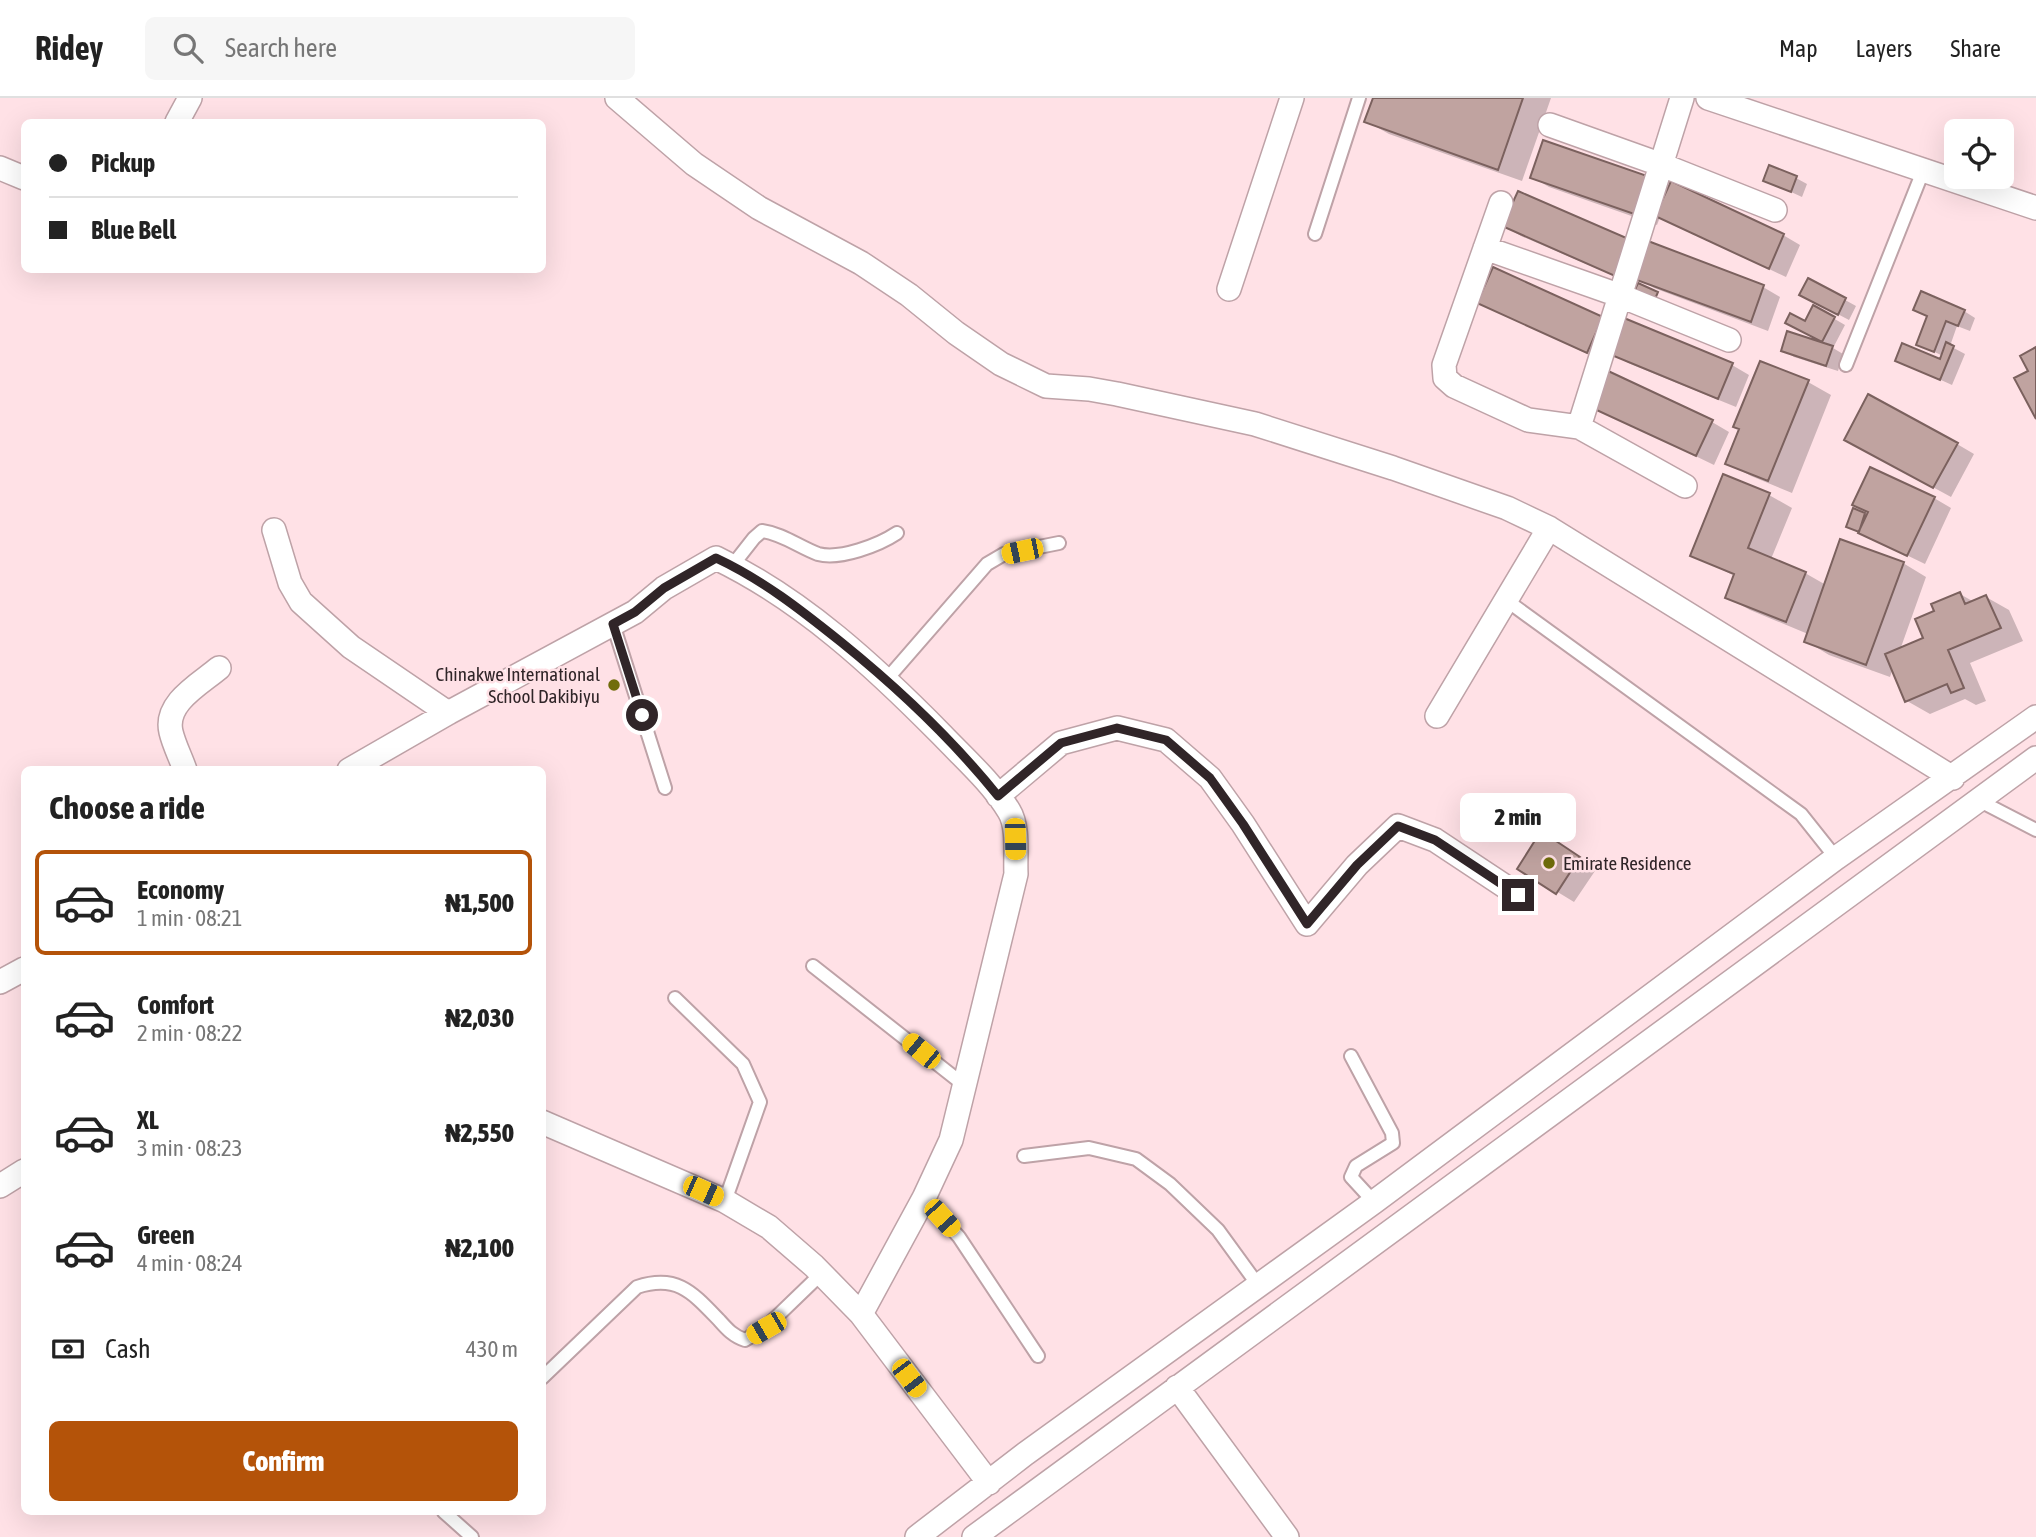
<!DOCTYPE html>
<meta charset="utf-8">
<style>
body{margin:0;font-family:"Asap Condensed",sans-serif;background:#f6f6f6;color:#222;height:100vh;display:flex;flex-direction:column;font-size:26px;white-space:nowrap}
*{box-sizing:border-box;margin:0}
p{font-size:23px;color:#767676}
.icon{flex:none;width:38px;height:38px;fill:none;stroke:currentColor;stroke-width:2;stroke-linecap:round;stroke-linejoin:round}
.map{position:relative;flex:1;overflow:hidden}
.panel{position:absolute;left:21px;top:668px;width:525px;height:749px;display:flex;flex-direction:column;background:#fff;border-radius:10px;box-shadow:0 7px 28px #0002}
.panel>*{flex:none}
.top-card{position:absolute;left:21px;top:21px;width:525px;height:154px;border-radius:10px;box-shadow:0 7px 28px #0002;display:grid;align-content:center;height:154px;padding:0 28px;background:#fff}
.controls{position:absolute;left:1944px;top:21px;display:grid;gap:14px}
.controls a{display:grid;place-items:center;width:70px;height:70px;border-radius:10px;background:#fff;box-shadow:0 7px 28px #0002;font-size:35px}
.end{position:absolute;width:32px;height:32px;margin:-16px;border:9px solid #302528;background:#fff;box-shadow:0 0 0 4px #fff}
.from{border-radius:50%}
.bubble{position:absolute;height:49px;border-radius:10px;background:#fff;box-shadow:0 7px 28px #0002;font-size:23px;font-weight:800;line-height:49px;text-align:center}
.car{position:absolute;width:21px;height:42px;margin:-21px -10px;border-radius:9px;box-shadow:0 0 5px 2px #0007;background:linear-gradient(#f5c518 24%,#345 0 40%,#f5c518 0 76%,#345 0 86%,#f5c518 0)}
.top-card b{display:flex;align-items:center;gap:24px;height:66px;font-size:26px}
.top-card b+b{border-top:2px solid #e0e0e0}
.top-card i{width:18px;height:18px;background:#222}
ul{padding:0;list-style:none}
li{display:flex;align-items:center;gap:21px;height:105px;margin:0 14px 10px;padding:0 14px;border:4px solid transparent;border-radius:10px}
li div{flex:1}
li b{display:block;font-size:26px}
li em{font-style:normal;font-weight:800}
li.current{border-color:#b45309}
li>.icon{width:63px;height:63px;stroke-width:1.5}
h2{padding:0 28px;font-size:32px;line-height:84px}
.pay{display:flex;align-items:center;gap:18px;height:77px;padding:0 28px;font-size:26px}
.pay p{margin-inline-start:auto}
.button{display:flex;gap:14px;margin-top:auto;padding:14px 28px}
.button a{flex:1;height:80px;border-radius:10px;background:#b45309;color:#fff;font-size:28px;font-weight:800;line-height:80px;text-align:center}
header{display:flex;align-items:center;gap:42px;box-sizing:border-box;height:98px;padding:0 35px;background:#fff;border-bottom:2px solid #e0e0e0}
header strong{font-size:33px}
nav{display:flex;gap:38px;margin-inline-start:auto;font-size:24px}
.search{width:490px;height:63px;background:#f6f6f6;display:flex;align-items:center;gap:18px;box-sizing:border-box;padding:0 24px;border-radius:10px;color:#767676;font-size:26px}
.map>svg:first-child{display:block}
.shadow{fill:#0003}
.building{fill:#c0a3a0;stroke:#7b615e;stroke-width:2}
.lines{fill:none;stroke-linecap:round;stroke-linejoin:round}
.lane-casing{stroke:#bea2a7;stroke-width:16}
.street-casing{stroke:#bea2a7;stroke-width:26}
.lane{stroke:#fff;stroke-width:12}
.street{stroke:#fff;stroke-width:23}
.route{stroke:#302528;stroke-width:9}
.poi-dot{fill:#706c0b;stroke:#ffe1e6;stroke-width:2.5}
.labels{text-anchor:middle;stroke-width:5;stroke-linejoin:round;paint-order:stroke}
.poi-label{font-size:19px;fill:#302528;stroke:#ffe1e6;text-anchor:end}
</style>
<header>
<strong>Ridey</strong>
<div class="search"><svg class="icon" aria-label="search" viewBox="0 0 24 24"><circle cx="10" cy="10" r="6"/><path d="M15 15l6 6"/></svg>Search here</div>
<nav><a>Map</a><a>Layers</a><a>Share</a></nav>
</header>
<div class="map">
<svg width="2036" height="1439" viewBox="0 0 2036 1439">
<rect width="100%" height="100%" fill="#ffe1e6"/>
<path class="shadow" d="M1374 0H1551L1522 83 1389 36 1366 23Z
M1532 79 1652 82 1669 92 1783 137 1800 147 1786 179 1660 119 1657 127 1549 89Z
M1796 80 1807 86 1802 99 1765 82Z
M1504 128 1630 143 1763 189 1780 199 1768 233 1654 190 1636 179 1633 186 1521 138Z
M1809 182 1856 208 1849 222 1813 203Z
M1479 204 1602 221 1732 267 1749 277 1736 309 1628 265 1609 254 1604 264Z
M1814 209 1845 227 1833 250 1843 256 1838 273 1794 259 1783 252 1829 249 1830 247 1798 231 1806 225Z
M1964 213 1975 220 1970 233 1957 228 1950 248 1965 256 1952 287 1897 262 1941 263 1943 258 1918 246 1929 219Z
M1808 284 1831 297 1792 395 1751 378 1728 365Z
M1592 308 1712 324 1729 334 1714 367Z
M1957 346 1974 356 1951 399 1863 351Z
M1769 397 1792 410 1771 461 1805 475 1826 487 1903 465 1926 479 1900 552 1925 541 1936 514 1960 496 1974 504 1986 499 2009 512 2023 543 1970 565 1986 603 1976 607 1965 601 1930 616 1907 603 1893 570 1890 579 1829 557 1806 543 1808 536 1750 512 1727 499 1735 478 1692 457Z
M1934 400 1951 410 1925 466 1861 435 1854 412 1873 420 1874 418 1854 407Z
M1559 745 1597 770 1574 804 1520 771Z"/>
<path class="building" d="M1373 0H1523L1498 72 1364 24Z
M1543 42 1653 80 1640 118 1530 80Z
M1769 67 1797 78 1791 94 1763 83Z
M1671 83 1784 136 1769 171 1655 118Z
M1518 93 1631 142 1615 178 1502 128Z
M1648 143 1764 187 1751 224 1634 181Z
M1493 169 1603 219 1587 255 1477 205Z
M1808 180 1846 200 1838 217 1799 197Z
M1638 185 1658 194 1653 206 1633 196Z
M1921 193 1965 212 1958 228 1946 223 1934 254 1916 247 1927 218 1913 212Z
M1813 207 1835 219 1822 244 1785 225 1790 215 1805 223Z
M1624 220 1733 265 1718 301 1609 256Z
M1787 233 1833 248 1826 268 1781 253Z
M1946 244 1954 248 1940 282 1895 263 1902 245 1940 261Z
M2036 249V321L2014 280 2028 273 2020 258Z
M1760 263 1809 282 1768 383 1725 366 1739 331 1733 329Z
M1606 272 1713 322 1696 358 1590 309Z
M1868 296 1958 345 1933 390 1844 342Z
M1870 369 1935 399 1907 458 1858 435 1868 414 1852 407Z
M1723 376 1770 395 1748 450 1806 474 1786 524 1725 500 1734 476 1690 458Z
M1853 410 1865 415 1859 434 1846 429Z
M1840 441 1904 464 1866 567 1804 544Z
M1960 494 1965 506 1986 497 2001 530 1948 552 1964 590 1951 595 1947 586 1905 604 1885 556 1923 540 1915 521 1934 513 1931 506Z
M1541 733 1580 759 1556 796 1517 771Z"/>
<g class="lines">
<defs>
<path id="lane" d="M1315 136 1359 0
M1846 267 1923 73
M732 468 754 440 762 433C783 436 799 449 818 456 840 462 879 447 897 435
M1506 502 1801 716 1836 760
M613 526 665 690
M887 581 987 466 1004 456 1059 445
M1978 702 2036 732
M813 868 964 987
M675 900 743 966 760 1004 725 1103
M1351 958 1392 1035 1393 1045 1356 1068 1351 1079 1374 1104
M1024 1058 1089 1050 1136 1061 1170 1086 1218 1132 1258 1187
M924 1100 959 1139 1038 1258
M542 1280 637 1189C677 1176 692 1194 719 1222 727 1231 733 1238 745 1242L766 1229 821 1176
M444 1414 472 1439"/>
<path id="street" d="M617 0 694 66 759 110 861 165 909 197 956 235 1001 266 1046 288 1089 291 1117 296 1255 326 1393 370 1507 410 1549 430 1953 680
M1682 0 1579 329 1685 388
M1708 0 2036 110
M177 24 190 0
M1550 27 1662 67 1775 112
M0 70 24 80
M1501 105 1444 267 1445 280 1454 288 1528 322 1579 329
M1485 150 1621 198 1729 242
M1229 191 1292 0
M274 432 290 485 301 504 351 549 448 615
M1437 618 1549 430
M185 672C181 660 174 647 171 634 164 605 200 586 219 570
M349 672 448 615 635 514 664 490 716 460C803 502 875 569 942 637 965 661 992 685 1009 713 1019 729 1015 758 1016 776L951 1042 924 1100 861 1216
M998 698 1061 645 1117 630 1166 642 1210 680 1243 726 1307 826 1357 767 1398 728 1435 742 1518 797
M0 884 24 871
M542 1024 725 1103 769 1129 814 1168 861 1216 989 1385
M0 1088 24 1073
M1177 1289 1287 1439
M917 1439 1025 1356 1374 1104 1836 760 2036 619
M974 1439 2036 660"/>
</defs>
<use href="#lane" class="lane-casing"/>
<use href="#street" class="street-casing"/>
<use href="#lane" class="lane"/>
<use href="#street" class="street"/>
</g>
<g class="lines">
<path class="route" d="M642 617 613 526 635 514 664 490 716 460C763 482 801 512 841 544 898 590 952 641 998 698L1061 645 1117 630 1166 642 1210 680 1243 726 1307 826 1357 767 1398 728 1435 742 1518 797"/>
</g>
<g class="poi-dot">
<circle cx="614" cy="587" r="7"/>
<circle cx="1549" cy="765" r="7"/>
</g>
<g class="labels">
<g class="poi-label">
<text x="600" y="583">Chinakwe International<tspan x="600" dy="22">School Dakibiyu</tspan></text>
<text x="1563" y="772" text-anchor="start">Emirate Residence</text>
</g>
</g>
</svg>
<div class="controls">
<a><svg class="icon" aria-label="locate" viewBox="0 0 24 24"><circle cx="12" cy="12" r="6"/><path d="M12 2v4M12 18v4M2 12h4M18 12h4"/></svg></a>
</div>
<i class="end from" style="left:642px;top:617px"></i>
<i class="end" style="left:1518px;top:797px"></i>
<div class="bubble" style="left:1460px;top:695px;width:116px">2 min</div>
<i class="car" style="left:1022px;top:453px;rotate:258deg"></i>
<i class="car" style="left:1015px;top:741px;rotate:179deg"></i>
<i class="car" style="left:921px;top:953px;rotate:309deg"></i>
<i class="car" style="left:703px;top:1093px;rotate:114deg"></i>
<i class="car" style="left:942px;top:1120px;rotate:138deg"></i>
<i class="car" style="left:766px;top:1230px;rotate:240deg"></i>
<i class="car" style="left:909px;top:1280px;rotate:143deg"></i>
<div class="top-card">
<b><i class="from"></i>Pickup</b>
<b><i></i>Blue Bell</b>
</div>
<section class="panel">
<h2>Choose a ride</h2>
<ul>
<li class="current"><svg class="icon" aria-label="car" viewBox="0 0 24 24"><path d="M5 17H2v-5l4-1 3-4h7l3 4 3 1v5h-3M9 17h6M6 11h13"/><circle cx="7" cy="17" r="2"/><circle cx="17" cy="17" r="2"/></svg><div><b>Economy</b><p>1 min · 08:21</p></div><em>₦1,500</em></li>
<li><svg class="icon" aria-label="car" viewBox="0 0 24 24"><path d="M5 17H2v-5l4-1 3-4h7l3 4 3 1v5h-3M9 17h6M6 11h13"/><circle cx="7" cy="17" r="2"/><circle cx="17" cy="17" r="2"/></svg><div><b>Comfort</b><p>2 min · 08:22</p></div><em>₦2,030</em></li>
<li><svg class="icon" aria-label="car" viewBox="0 0 24 24"><path d="M5 17H2v-5l4-1 3-4h7l3 4 3 1v5h-3M9 17h6M6 11h13"/><circle cx="7" cy="17" r="2"/><circle cx="17" cy="17" r="2"/></svg><div><b>XL</b><p>3 min · 08:23</p></div><em>₦2,550</em></li>
<li><svg class="icon" aria-label="car" viewBox="0 0 24 24"><path d="M5 17H2v-5l4-1 3-4h7l3 4 3 1v5h-3M9 17h6M6 11h13"/><circle cx="7" cy="17" r="2"/><circle cx="17" cy="17" r="2"/></svg><div><b>Green</b><p>4 min · 08:24</p></div><em>₦2,100</em></li>
</ul>
<div class="pay"><svg class="icon" aria-label="cash" viewBox="0 0 24 24"><path d="M3 7h18v10H3z"/><circle cx="12" cy="12" r="2"/></svg>Cash<p>430 m</p></div>
<div class="button"><a>Confirm</a></div>
</section>
</div>
